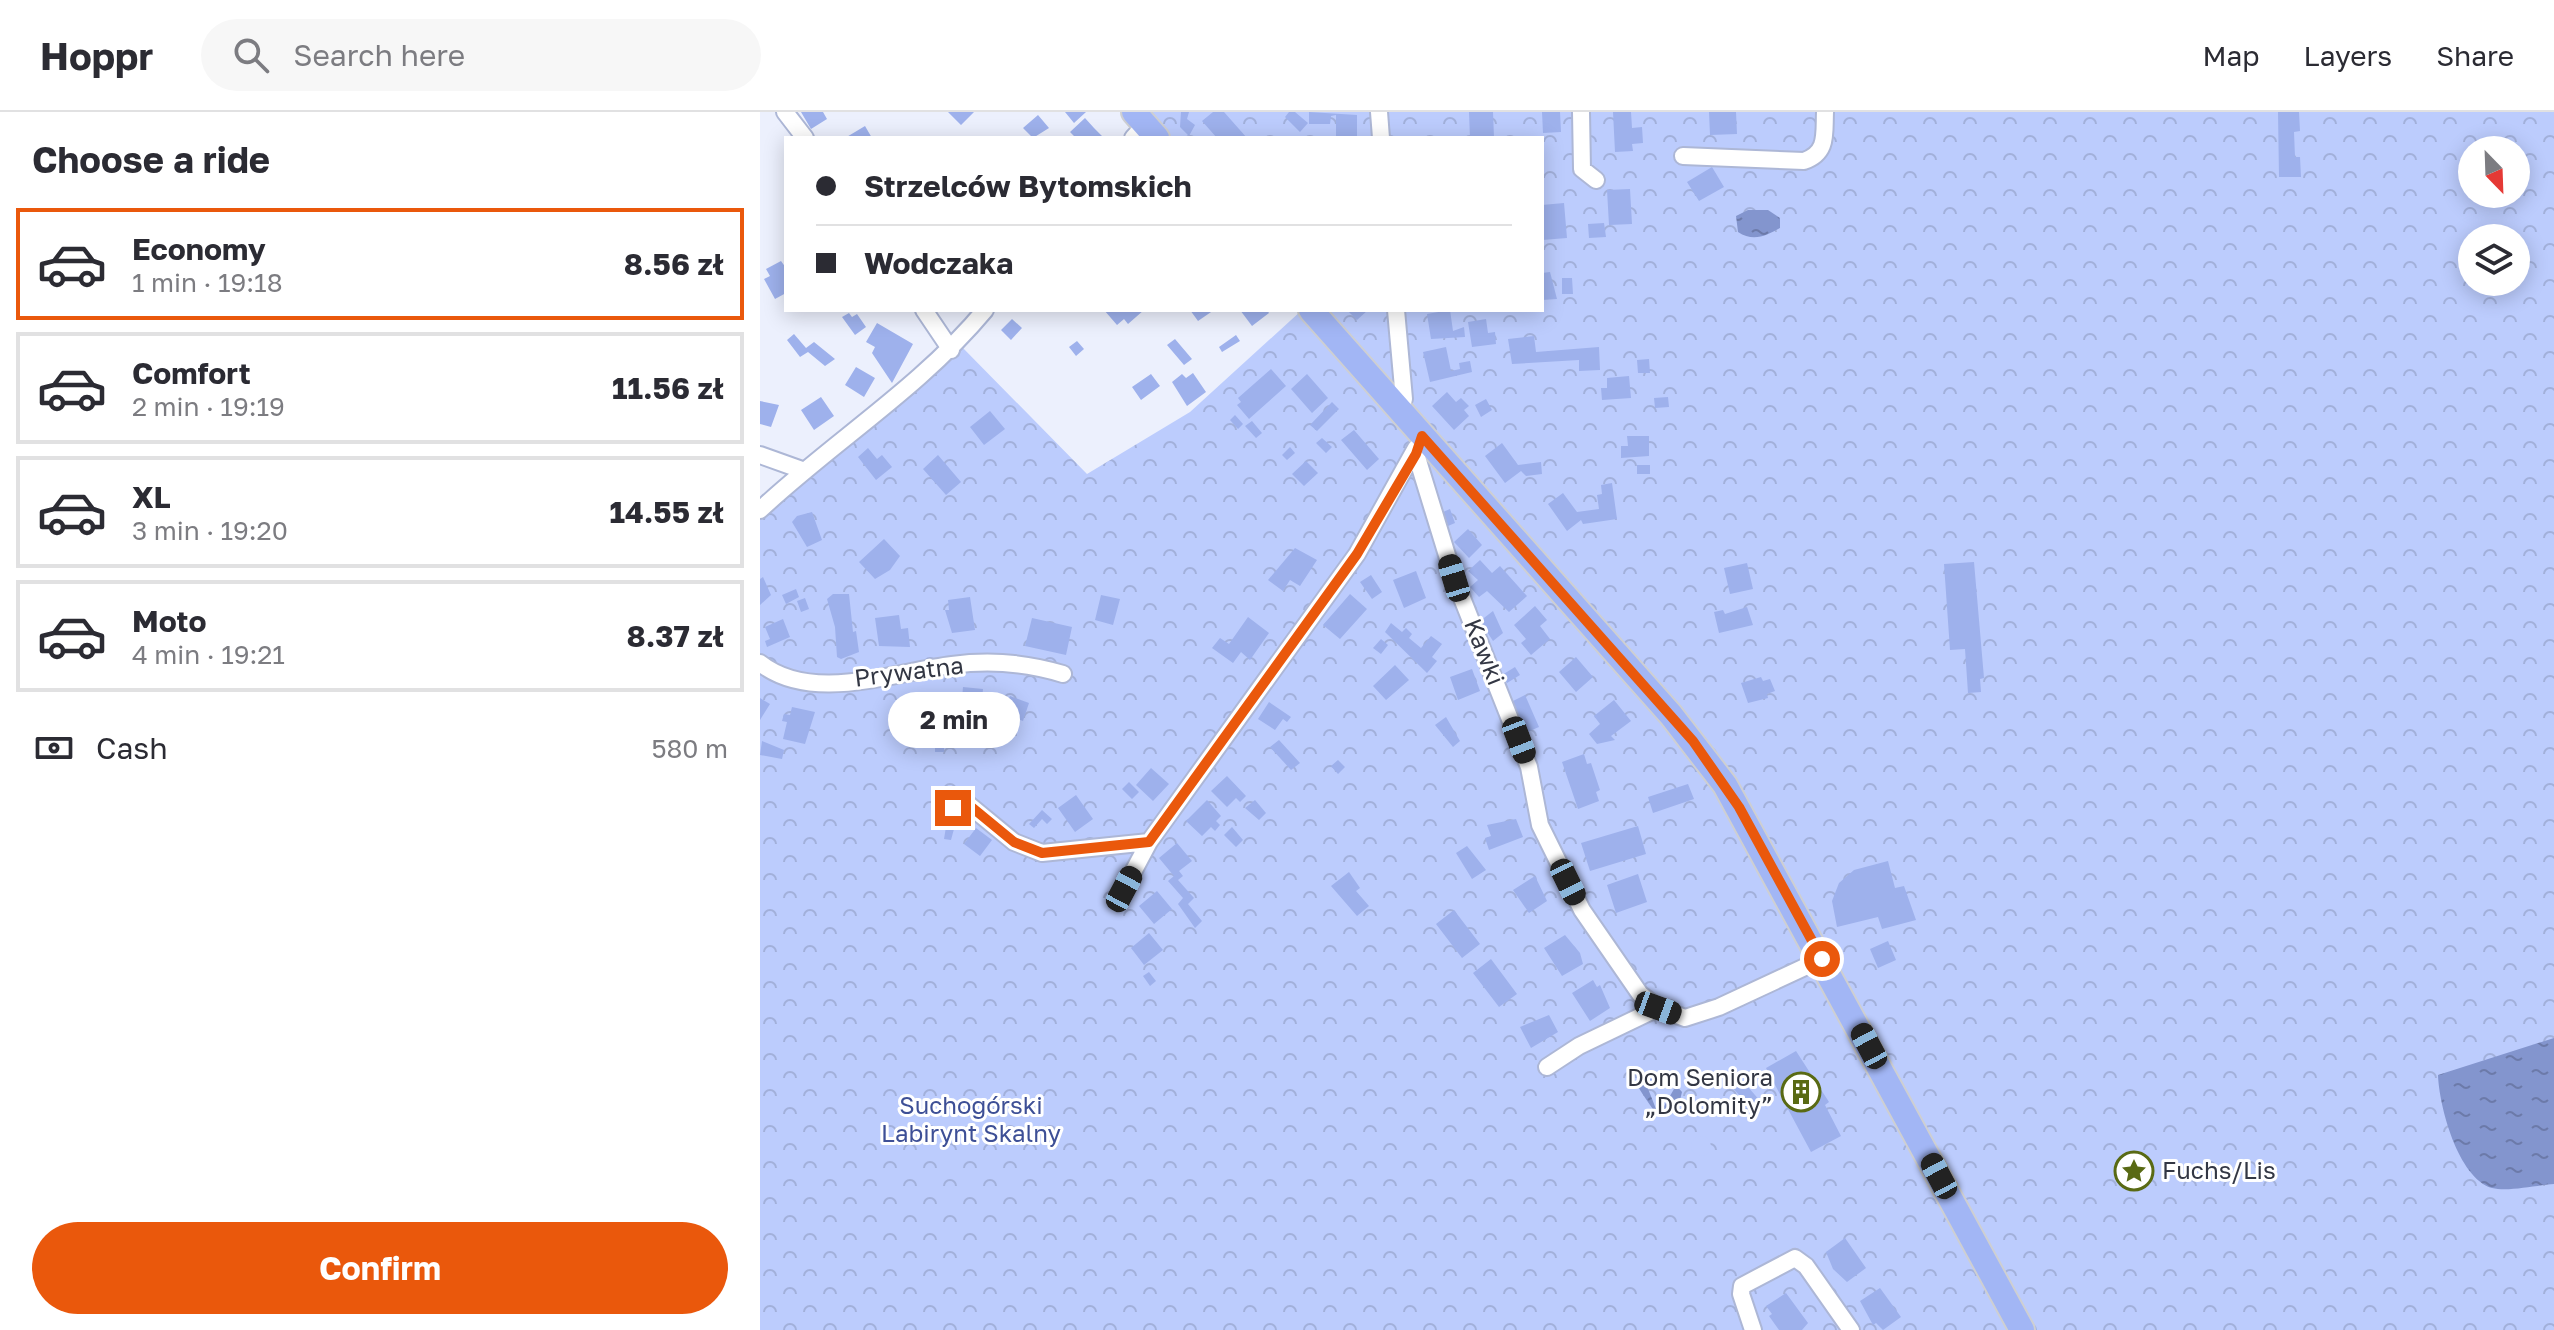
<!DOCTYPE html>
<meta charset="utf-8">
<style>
body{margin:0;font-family:"Golos Text",sans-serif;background:#f7f7f7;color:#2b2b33;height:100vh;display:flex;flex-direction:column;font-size:30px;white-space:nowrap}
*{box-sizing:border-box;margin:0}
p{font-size:26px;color:#7c7c81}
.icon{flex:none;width:44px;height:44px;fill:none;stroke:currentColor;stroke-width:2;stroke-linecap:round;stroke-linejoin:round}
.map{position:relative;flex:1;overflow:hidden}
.side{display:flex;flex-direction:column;background:#fff;width:760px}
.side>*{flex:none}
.guide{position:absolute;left:24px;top:24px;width:760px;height:176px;border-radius:0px;box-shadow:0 4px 20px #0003;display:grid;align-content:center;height:176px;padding:0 32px;background:#fff}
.needle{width:52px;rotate:157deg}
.tools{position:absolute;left:1698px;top:24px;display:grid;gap:16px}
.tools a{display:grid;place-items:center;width:72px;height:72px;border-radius:50%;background:#fff;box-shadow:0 4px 20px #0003;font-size:40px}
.end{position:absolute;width:36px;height:36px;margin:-18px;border:10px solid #ea580c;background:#fff;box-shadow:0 0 0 4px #fff}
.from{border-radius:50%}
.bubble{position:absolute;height:56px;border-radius:28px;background:#fff;box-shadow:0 4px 20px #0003;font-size:26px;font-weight:700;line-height:56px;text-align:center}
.car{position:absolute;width:24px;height:48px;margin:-24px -12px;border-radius:10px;box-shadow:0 0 6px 2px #0007;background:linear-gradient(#222 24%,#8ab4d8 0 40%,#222 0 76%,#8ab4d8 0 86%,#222 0)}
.guide b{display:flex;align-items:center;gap:28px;height:76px;font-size:30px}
.guide b+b{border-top:2px solid #e1e1e2}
.guide i{width:20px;height:20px;background:#2b2b33}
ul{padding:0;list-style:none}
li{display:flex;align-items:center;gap:24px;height:112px;margin:0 16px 12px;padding:0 16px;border:4px solid #e1e1e2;border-radius:0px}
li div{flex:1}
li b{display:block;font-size:30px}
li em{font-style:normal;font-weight:700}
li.active{border-color:#ea580c}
li>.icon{width:72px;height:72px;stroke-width:1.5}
h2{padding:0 32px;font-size:36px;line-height:96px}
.pay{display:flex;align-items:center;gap:20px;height:88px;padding:0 32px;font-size:30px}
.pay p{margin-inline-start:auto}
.button{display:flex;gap:16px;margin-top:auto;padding:16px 32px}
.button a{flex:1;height:92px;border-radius:48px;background:#ea580c;color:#fff;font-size:32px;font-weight:700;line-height:92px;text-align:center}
header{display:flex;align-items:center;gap:48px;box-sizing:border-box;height:112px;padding:0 40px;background:#fff;border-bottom:2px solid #e1e1e2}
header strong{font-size:38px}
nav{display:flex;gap:44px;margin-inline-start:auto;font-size:28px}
.search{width:560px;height:72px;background:#f7f7f7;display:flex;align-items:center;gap:20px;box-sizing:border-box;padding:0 28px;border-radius:44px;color:#7c7c81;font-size:30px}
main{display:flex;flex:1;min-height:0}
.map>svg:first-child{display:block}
.forest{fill:url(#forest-crowns);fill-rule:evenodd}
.garden{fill:#bcccfd}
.water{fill:url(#water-ripples)}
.building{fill:#9eb1ec}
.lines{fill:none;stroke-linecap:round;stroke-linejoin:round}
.minor-casing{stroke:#adb7d6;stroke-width:20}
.highway-casing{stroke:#cecfd2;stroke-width:28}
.minor{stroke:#fff;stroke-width:16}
.highway{stroke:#a2b6f5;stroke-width:24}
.route{stroke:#ea580c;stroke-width:10}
.labels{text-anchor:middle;stroke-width:6;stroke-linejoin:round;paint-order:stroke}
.street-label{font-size:24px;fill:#333744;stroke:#fff}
.poi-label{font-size:24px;fill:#333744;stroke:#fff;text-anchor:end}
.park-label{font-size:24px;fill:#3d4f96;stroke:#fff}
</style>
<header>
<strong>Hoppr</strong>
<div class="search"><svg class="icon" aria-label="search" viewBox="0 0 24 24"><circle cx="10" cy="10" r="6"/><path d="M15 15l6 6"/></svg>Search here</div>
<nav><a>Map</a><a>Layers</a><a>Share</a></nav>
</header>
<main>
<section class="side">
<h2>Choose a ride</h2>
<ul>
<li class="active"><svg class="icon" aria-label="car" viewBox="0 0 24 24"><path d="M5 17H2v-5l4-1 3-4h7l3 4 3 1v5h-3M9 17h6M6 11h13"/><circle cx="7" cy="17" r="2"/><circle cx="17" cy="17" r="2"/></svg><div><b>Economy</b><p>1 min · 19:18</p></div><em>8.56 zł</em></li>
<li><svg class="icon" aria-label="car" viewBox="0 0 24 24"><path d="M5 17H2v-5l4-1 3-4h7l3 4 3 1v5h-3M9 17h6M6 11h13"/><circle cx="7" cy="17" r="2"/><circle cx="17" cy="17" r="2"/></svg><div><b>Comfort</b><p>2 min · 19:19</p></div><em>11.56 zł</em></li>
<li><svg class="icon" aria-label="car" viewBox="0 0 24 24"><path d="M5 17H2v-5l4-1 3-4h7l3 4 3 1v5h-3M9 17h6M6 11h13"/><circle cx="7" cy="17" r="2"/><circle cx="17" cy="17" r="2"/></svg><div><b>XL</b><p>3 min · 19:20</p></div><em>14.55 zł</em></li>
<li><svg class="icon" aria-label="car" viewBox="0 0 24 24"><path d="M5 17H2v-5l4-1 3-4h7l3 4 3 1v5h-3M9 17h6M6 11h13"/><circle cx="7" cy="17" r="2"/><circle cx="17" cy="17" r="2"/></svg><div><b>Moto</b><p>4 min · 19:21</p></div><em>8.37 zł</em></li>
</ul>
<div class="pay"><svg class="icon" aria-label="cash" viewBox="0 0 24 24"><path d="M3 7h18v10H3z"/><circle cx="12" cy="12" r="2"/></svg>Cash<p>580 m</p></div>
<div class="button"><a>Confirm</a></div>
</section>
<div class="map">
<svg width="1794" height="1218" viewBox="0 0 1794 1218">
<defs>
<pattern id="forest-crowns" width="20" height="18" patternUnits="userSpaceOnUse" patternTransform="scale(2)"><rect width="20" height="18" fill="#bcccfd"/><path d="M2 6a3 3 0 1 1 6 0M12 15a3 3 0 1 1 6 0" fill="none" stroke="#a2b0da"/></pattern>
<pattern id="water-ripples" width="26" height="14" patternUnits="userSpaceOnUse" patternTransform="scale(2)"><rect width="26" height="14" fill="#8395ce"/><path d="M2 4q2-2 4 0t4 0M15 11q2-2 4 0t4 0" fill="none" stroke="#6c7aa9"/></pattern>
</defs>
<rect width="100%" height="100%" fill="#ecf0fd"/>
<path class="forest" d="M388 0H1794V1218H0V398L201 234 327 362 430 300 542 198H782V26H408ZM1712 38H1756V82H1712ZM1712 126H1756V170H1712Z"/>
<path class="garden" d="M931 1034a10 10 0 1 1 20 0a10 10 0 1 1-20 0Z"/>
<path class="water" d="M988 98H1008L1020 106V116C1006 124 993 130 978 120L976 104Z
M1794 926V1072C1776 1073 1749 1080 1732 1076 1698 1066 1679 994 1678 963Z
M899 966 914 971 922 980 918 996 895 1000C893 997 880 979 879 976L885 969 896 997 903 996 914 977 908 970 887 968Z"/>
<path class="building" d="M41 0H63L67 7 51 17Z
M188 0H214L201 13Z
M305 0H326L314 11Z
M421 0H429L427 7 435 13 429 24 420 15Z
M453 0H464L487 26H457L442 9Z
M529 0H535L548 11 540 20 525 5Z
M549 0 597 3V26H576V3L571 4 570 12H549Z
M709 0H733L734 26H710Z
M782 0H800L801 20 783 21Z
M853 0H871L872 16 882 15 883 31 872 32 873 39 855 40Z
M949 0H976L977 22 950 23Z
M1518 0H1539L1540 19 1534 20 1535 45H1540L1541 65H1519Z
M278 3 289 16 273 26 263 16Z
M325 6 334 16 344 26H316L310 20Z
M105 14 112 26H85Z
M952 55 964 75 939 89 927 70Z
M870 77 872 112 849 113 847 78Z
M804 91 807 126 782 128V93Z
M844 111 846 125 829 126 828 112Z
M21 149 26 156V181L15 187 4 167 10 164 6 157Z
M790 160 797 187 782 188V161Z
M802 166H812L813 182H802Z
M344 198H384L368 212 364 207 357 213Z
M430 198H454L438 209Z
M480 198H507L509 201 492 214Z
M587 198H608L597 208Z
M690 198 693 219 704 215 705 225 671 227 667 202Z
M89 201 92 205 97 202 106 215 95 223 82 205Z
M252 207 262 216 251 228 241 218Z
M726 207 728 221 735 220 736 232 712 235 708 210Z
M117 211 153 232 132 271 112 241 115 235 106 230Z
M34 222 46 236 54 230 75 247 65 254 48 240 40 245 27 228Z
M476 223 480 229 462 240 459 235Z
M774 224 776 240 839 235 840 258 819 259V248L752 252 748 227Z
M415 227 432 247 424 253 407 233Z
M317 229 324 237 316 244 309 235Z
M686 235 691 259 700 257 699 251 710 249 712 260 670 270 663 240Z
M889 247 890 261H878L877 248Z
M96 255 115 266 104 285 85 273Z
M511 257 526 274 489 307 477 293 481 290 478 286Z
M433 261 446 280 427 294 412 270 422 262 426 266Z
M391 262 400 274 381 288 372 275Z
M547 262 568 286 552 301 531 277Z
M869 264 871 286 842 288 841 276H847V266Z
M687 280 696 290 701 286 709 294 704 298 709 304 694 318 672 294Z
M61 285 74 304 54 318 41 298Z
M908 285 909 295 895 296 894 286Z
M726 287 732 298 721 305 715 293Z
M0 289 19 293 11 315 0 312Z
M572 290 579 297 557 319 550 313Z
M230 299 245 317 224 333 210 315Z
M475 303 483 312 478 317 470 308Z
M492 309 502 321 496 326 485 314Z
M594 318 619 347 607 358 581 328Z
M867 324H889V344L861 346V334H868Z
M562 326 572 335 566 341 556 331Z
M742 331 758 353 781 350 782 362 766 364 761 359 745 371 725 344Z
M530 335 535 341 527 348 522 343Z
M108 336 117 347 122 343 132 355 116 368 98 345Z
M178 343 201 370 186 383 163 357Z
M546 349 558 361 544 374 532 362Z
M877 353H890V362H877Z
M852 371 857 407 823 412 821 408 807 419 788 392 803 381 817 400 839 397 837 383 842 382 841 373Z
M690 397 695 411 688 414 683 400Z
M52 400 62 428 47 435 32 410 37 404Z
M708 417 722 433 709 446 694 430Z
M124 427 140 444 130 458 115 467 99 450Z
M535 436 557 448 540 474 530 468 523 479 508 468Z
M720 448 732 461 740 454 767 484 749 500 727 479 719 485 710 475 718 468 708 459Z
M1214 450 1224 566 1220 567 1221 580 1208 581 1205 537 1190 538 1184 452Z
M987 451 993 477 970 482 964 456Z
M656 459 666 486 644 496 633 468Z
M611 463 622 480 612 487 600 470Z
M3 465 11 483 0 493V467Z
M36 477 39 485 26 492 22 483Z
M73 482H89L93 520 96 519 99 540 81 547 77 545 75 515 67 487Z
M590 482 607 497 580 527 563 513Z
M341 483 360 487 353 513 335 508Z
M210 485 215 518 192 521 185 498H189L188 488Z
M45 486 49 497 41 500 37 489Z
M775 494 787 508 780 514 790 527 771 543 761 531 766 527 754 513Z
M987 495 993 513 959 521 954 500 963 498 965 502Z
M733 499 743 521 733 529 720 509Z
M139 503 141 517 148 516 150 535 119 534 115 506Z
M488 505 509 521 490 548 481 540 473 551 452 536 460 526 469 532Z
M272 506 312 515 306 543 265 534Z
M23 507 30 525 7 535 5 529 10 527 5 515Z
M631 511 642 520 646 516 652 522 649 526 661 536 671 524 682 532 672 545 677 549 667 561 625 520Z
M621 527 628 533 621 542 613 536Z
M816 545 833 565 816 580 799 560Z
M635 553 649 568 626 588 613 574Z
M755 555 760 563 747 571 742 563Z
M712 557 720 579 698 588 690 565Z
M1001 565 1003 569 1010 567 1015 579 1007 582 1008 586 988 591 981 571Z
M203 575 223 577 221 599 201 598Z
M168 583 172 602 152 607 149 588Z
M765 583 779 615 765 621 749 591Z
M250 584 269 591 263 609 243 602Z
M0 586 10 592 0 608Z
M854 588 871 609 851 624 855 628 837 632 829 622 840 612 834 604Z
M509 590 531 605 527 610 523 607 515 618 498 607Z
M32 595 55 600 45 632 23 627 27 610 22 609 24 602 30 603Z
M686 605 700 629 693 635 675 613Z
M216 618 231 623 226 636 211 631Z
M175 626H184V640H175Z
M519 628 540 651 531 658 510 635Z
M2 629 24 638 22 647 0 643Z
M824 642 827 652 831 651 840 678 836 680 839 689 818 697 802 650Z
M578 648 585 655 578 662 571 654Z
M391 656 409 672 393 689 376 673Z
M467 664 486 684 480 690 476 686 467 695 451 679Z
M369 670 379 680 372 687 362 677Z
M928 672 934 687 893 701 888 685Z
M316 683 333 707 315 720 298 696Z
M447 688 461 704 456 709 460 713 455 719 451 715 442 724 426 709Z
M495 688 506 701 499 708 485 696Z
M282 698 292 707 287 712 282 707 274 716 269 712Z
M756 707 763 725 729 738 725 726 731 724 727 713Z
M878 714 886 742 830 759 821 731Z
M186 715 194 717 191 728 184 727Z
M472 715 483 728 476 735 464 723Z
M216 716 232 728 220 744 204 732Z
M417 731 432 749 419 759 423 764 418 768 434 786 428 792 442 809 435 816 418 792 423 786 408 769 414 764 399 746Z
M707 734 726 758 712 767 696 741Z
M1128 749 1135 776 1144 774 1156 808 1122 817 1118 805 1077 815 1072 789 1079 771 1094 758Z
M589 760 600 776 596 779 609 794 597 804 571 774Z
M878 762 887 790 856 801 847 773Z
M775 764 787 789 769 801 753 778Z
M397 779 412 797 394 812 379 794Z
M694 798 720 832 702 846 676 812Z
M389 821 403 838 384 853 371 836Z
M805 823 820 841 823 852 802 864 784 836Z
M1128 829 1136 848 1118 856 1110 837Z
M731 847 757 882 739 895 713 861Z
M389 860 396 869 390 874 383 864Z
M833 868 837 875 840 873 850 896 830 909 812 881Z
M789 903 798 920 771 936 760 915Z
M1036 939 1069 990 1065 993 1081 1024 1051 1040 1006 956Z
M982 968 1001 990 992 998 973 976Z
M1085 1126 1106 1156 1087 1170 1073 1157 1066 1140Z
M1120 1176 1141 1205 1123 1218 1116 1211 1113 1213 1100 1189Z
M1026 1181 1048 1211 1042 1218H1019L1009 1204 1012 1202 1006 1194Z"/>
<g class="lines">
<defs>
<path id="minor" d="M25 0 45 26
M619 0 621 26
M821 0 822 57 836 68
M373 26 385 13
M923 44 1044 49C1068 41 1064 22 1065 0
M164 198 191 238
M636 198 644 287 639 296
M656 342 694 466 769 655 780 713 822 798 880 882 898 896 925 906 959 895 1062 847
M0 343 42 358
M0 398C74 329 160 276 225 198
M0 551C52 592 133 560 192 553 229 548 267 551 303 562
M184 707 193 696 209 693 254 730 282 741 389 730 597 442 656 336
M364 777 389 730
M787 955 819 934 898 896
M993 1218 981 1182 982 1174 1035 1146 1046 1154 1091 1218"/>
<path id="highway" d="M374 0 397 26
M551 198 911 603 965 673 1262 1218"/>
</defs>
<use href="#minor" class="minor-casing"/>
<use href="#highway" class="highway-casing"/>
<use href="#minor" class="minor"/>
<use href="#highway" class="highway"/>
</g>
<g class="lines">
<path class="route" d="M193 696 209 693 254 730 282 741 389 730 597 442 656 342 662 324 933 629 979 695 1062 847"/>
</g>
<defs>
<symbol id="building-ring" viewBox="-11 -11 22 22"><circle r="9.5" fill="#fff" stroke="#596a14" stroke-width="1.5"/><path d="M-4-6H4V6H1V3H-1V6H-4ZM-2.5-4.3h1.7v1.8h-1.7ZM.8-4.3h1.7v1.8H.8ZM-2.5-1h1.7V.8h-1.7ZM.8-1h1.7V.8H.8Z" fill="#596a14"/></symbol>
<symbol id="sight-ring" viewBox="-11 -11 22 22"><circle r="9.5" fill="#fff" stroke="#596a14" stroke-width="1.5"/><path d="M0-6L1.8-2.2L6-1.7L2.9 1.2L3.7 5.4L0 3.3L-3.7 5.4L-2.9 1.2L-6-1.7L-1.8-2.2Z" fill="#596a14"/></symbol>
</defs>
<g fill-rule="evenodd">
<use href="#building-ring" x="1019" y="958" width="44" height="44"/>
<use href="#sight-ring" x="1352" y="1037" width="44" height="44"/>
</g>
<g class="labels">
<g class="street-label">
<text transform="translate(724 540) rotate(68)" y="8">Kawki</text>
<text transform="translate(149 560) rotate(-7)" y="8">Prywatna</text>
</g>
<g class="poi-label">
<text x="1013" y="974">Dom Seniora<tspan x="1013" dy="28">„Dolomity”</tspan></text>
<text x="1402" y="1067" text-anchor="start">Fuchs/Lis</text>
</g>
<g class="park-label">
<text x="211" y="1002">Suchogórski<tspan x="211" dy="28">Labirynt Skalny</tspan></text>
</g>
</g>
</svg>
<div class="tools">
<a><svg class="needle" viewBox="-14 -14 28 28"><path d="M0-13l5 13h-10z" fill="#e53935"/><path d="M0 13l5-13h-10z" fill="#7c7c81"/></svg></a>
<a><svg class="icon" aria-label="layers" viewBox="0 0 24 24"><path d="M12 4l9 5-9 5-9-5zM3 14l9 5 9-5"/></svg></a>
</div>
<i class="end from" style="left:1062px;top:847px"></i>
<i class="end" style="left:193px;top:696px"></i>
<div class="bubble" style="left:128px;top:580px;width:132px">2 min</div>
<i class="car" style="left:694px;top:466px;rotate:343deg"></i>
<i class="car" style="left:759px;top:628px;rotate:159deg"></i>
<i class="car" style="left:808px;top:770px;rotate:154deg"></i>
<i class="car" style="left:364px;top:777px;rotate:28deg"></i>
<i class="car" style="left:898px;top:896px;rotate:110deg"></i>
<i class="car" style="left:1109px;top:934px;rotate:332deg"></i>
<i class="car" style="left:1179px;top:1064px;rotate:332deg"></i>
<div class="guide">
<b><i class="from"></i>Strzelców Bytomskich</b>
<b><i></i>Wodczaka</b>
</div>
</div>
</main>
